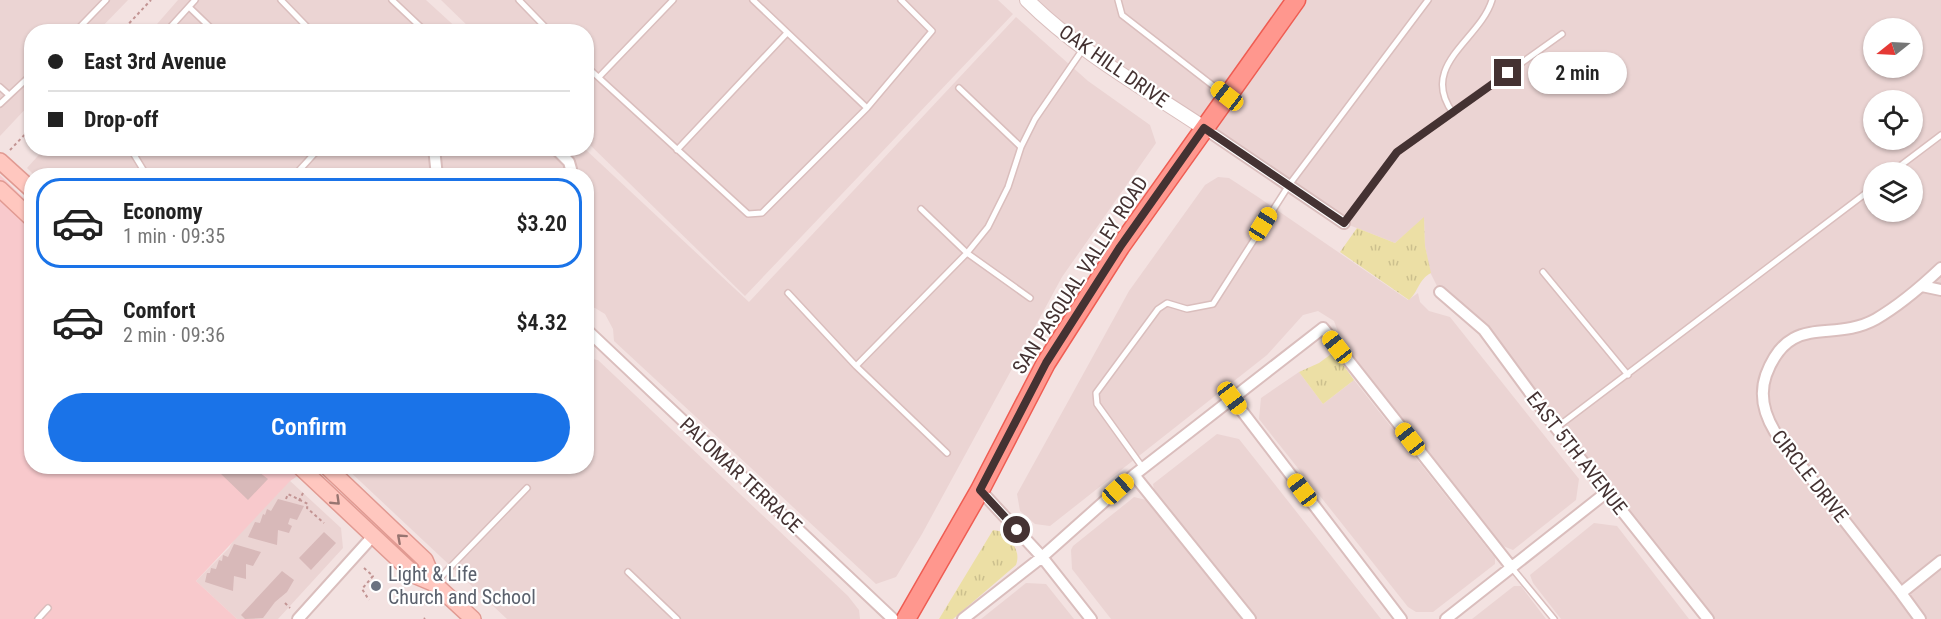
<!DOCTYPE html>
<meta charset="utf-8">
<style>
body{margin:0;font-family:"Roboto Condensed",sans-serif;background:#f6f6f6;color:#222;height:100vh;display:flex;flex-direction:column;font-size:22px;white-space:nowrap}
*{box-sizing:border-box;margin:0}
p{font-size:20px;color:#767676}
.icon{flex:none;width:33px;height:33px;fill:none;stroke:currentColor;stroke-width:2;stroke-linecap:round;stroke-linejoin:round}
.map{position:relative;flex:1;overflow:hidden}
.side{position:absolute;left:24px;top:168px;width:570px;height:306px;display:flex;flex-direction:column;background:#fff;border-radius:24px;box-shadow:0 2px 4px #0004}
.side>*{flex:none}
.banner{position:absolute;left:24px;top:24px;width:570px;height:132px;border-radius:24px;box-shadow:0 2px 4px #0004;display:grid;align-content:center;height:132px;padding:0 24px;background:#fff}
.needle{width:39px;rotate:252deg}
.fabs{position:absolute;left:1863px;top:18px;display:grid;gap:12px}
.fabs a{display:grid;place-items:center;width:60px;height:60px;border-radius:50%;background:#fff;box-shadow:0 2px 4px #0004;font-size:30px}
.end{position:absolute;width:27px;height:27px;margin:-14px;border:8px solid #443232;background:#fff;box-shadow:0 0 0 3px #fff}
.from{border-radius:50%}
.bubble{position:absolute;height:42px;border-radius:21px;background:#fff;box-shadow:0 2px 4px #0004;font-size:20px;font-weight:600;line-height:42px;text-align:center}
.car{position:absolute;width:18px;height:36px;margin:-18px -9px;border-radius:8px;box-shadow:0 0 4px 2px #0007;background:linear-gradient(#f5c518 24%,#345 0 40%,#f5c518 0 76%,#345 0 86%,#f5c518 0)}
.banner b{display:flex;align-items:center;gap:21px;height:57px;font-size:22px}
.banner b+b{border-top:2px solid #e0e0e0}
.banner i{width:15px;height:15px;background:#222}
ul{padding:10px 0 0;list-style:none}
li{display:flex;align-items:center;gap:18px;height:90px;margin:0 12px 9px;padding:0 12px;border:3px solid transparent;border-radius:24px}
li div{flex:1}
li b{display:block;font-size:22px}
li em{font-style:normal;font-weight:600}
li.on{border-color:#1a73e8}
li>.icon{width:54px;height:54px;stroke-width:1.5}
.primary-button{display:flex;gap:12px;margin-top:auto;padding:12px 24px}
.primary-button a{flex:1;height:69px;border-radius:36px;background:#1a73e8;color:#fff;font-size:24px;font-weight:600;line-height:69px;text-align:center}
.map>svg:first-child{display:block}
.residential{fill:#ebd4d3;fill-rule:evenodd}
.commercial{fill:#f8c9cc}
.grass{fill:url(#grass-tufts)}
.building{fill:#d8b9b9}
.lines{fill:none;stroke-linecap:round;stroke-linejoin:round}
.service-casing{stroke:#dabebd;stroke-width:8}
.minor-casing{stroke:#dabebd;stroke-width:14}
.tertiary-casing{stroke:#dabebd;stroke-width:16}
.secondary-casing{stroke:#e19a92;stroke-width:18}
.primary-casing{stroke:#ef5d53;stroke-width:21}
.path{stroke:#c29493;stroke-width:2;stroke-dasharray:3 3;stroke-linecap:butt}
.service{stroke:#fff;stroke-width:5}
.minor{stroke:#fff;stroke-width:10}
.tertiary{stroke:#fff;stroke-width:14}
.secondary{stroke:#ffc7bf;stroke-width:15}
.primary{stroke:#ff978e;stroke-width:18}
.oneway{stroke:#987571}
.route{stroke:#443232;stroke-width:8}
.worship-dot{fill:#6b7280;stroke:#fff;stroke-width:2}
.labels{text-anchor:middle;stroke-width:4.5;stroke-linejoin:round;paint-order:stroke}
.street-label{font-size:20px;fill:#443232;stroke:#fff}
.worship-label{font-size:20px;fill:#5b616d;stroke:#fff;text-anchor:start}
</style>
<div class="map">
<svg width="1941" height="619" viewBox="0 0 1941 619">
<defs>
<pattern id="grass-tufts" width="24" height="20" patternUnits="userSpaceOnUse" patternTransform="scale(1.5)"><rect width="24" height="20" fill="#ecdfa5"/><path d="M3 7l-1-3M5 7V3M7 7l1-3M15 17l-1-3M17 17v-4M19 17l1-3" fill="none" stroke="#ccc08e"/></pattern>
</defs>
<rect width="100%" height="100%" fill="#f3e2e1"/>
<path class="residential" d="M0 0H128L98 31 32 32 31 103 0 136Z
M178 0H426L460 31 150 32Z
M441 0H998L1013 14 745 296 587 142 586 32 473 31Z
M1027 0H1941V619H1708L1484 330 1440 292 1430 272 1425 246 1424 218 1395 243 1344 223ZM1874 28H1912V68H1874ZM1874 100H1912V140H1874ZM1874 172H1912V212H1874Z
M1016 17 1088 81 1150 125 1156 143 1062 277 922 534 896 577 876 584 614 341 613 329 605 314 595 308 587 307 586 176H35L27 168 45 148 585 149 749 302Z
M1218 177 1229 178 1258 197 1408 300 1418 293 1420 302 1429 311 1450 317 1579 479 1576 500 1513 550 1503 546 1341 340 1334 321 1318 311 1303 315 1267 355 1050 526 1035 524 1020 511 1017 494 1129 291 1205 185Z
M587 358 598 360 848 596 859 610 860 619H507L345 467 586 466Z
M1299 372 1323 404 1354 380 1495 558V564L1433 612H1416L1408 607 1259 419 1261 398Z
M1217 434 1239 439 1381 619H1255L1154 490 1153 484Z
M275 467 341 528 343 548 278 619H237L196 581 229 548Z
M1134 497 1146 500 1242 619H1111L1072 569 1071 550 1073 546Z
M1594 523 1617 526 1689 619H1561L1533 583 1530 575Z
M1026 583 1046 584 1074 619H981Z
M1514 586H1521L1546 619H1472Z"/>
<path class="commercial" d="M0 175 31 205 32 466 311 467 290 481 196 581 237 619H0Z"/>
<path class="grass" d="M1424 217 1425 246 1431 273C1418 280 1419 291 1409 300L1340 252 1357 228 1395 243Z
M1334 352 1354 380 1323 404 1299 372 1319 363Z
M993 530 1004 532C1012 543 1021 551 1016 565L953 619H939Z"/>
<path class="building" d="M228 466 241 469 251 466 268 479 248 500 221 474Z
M278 499 304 506 297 520 290 518 288 524 292 526 289 533 278 530 277 545 248 537 255 522 260 523 263 514 265 515 267 509 271 511Z
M324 532 336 543 311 570 299 558Z
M234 544 261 552 253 566 246 564V579L234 576 233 591 205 582 207 573H210L211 568 216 569 219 560 222 561 223 555 228 557Z
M282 571 294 580 287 592 275 602 263 618 245 619 241 615Z"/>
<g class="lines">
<defs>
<path id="service" d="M281 0 312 32
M392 0 426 32
M519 0 550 32
M753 0 867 108
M1118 0 1122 15 1225 95
M189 7 215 32
M75 32 106 0
M166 32 195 0
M586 66 748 214 762 213 867 108 932 31 901 0
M599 77 673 0
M0 87 9 95
M959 88 1021 147
M0 104 32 74
M1453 113C1418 65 1480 40 1492 0
M130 148 147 176
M677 150 787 33
M1892 172 1941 135
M294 176 314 154 323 148
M921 209 967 253 1030 298
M1344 223 1397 152 1562 34
M1543 272 1628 375
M788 293 856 366 947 453
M856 366 967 253 988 227 1008 187 1021 147 1035 119 1083 49
M1556 428 1874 187
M1143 468 1097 404 1096 393 1158 309 1167 303 1187 309 1213 304 1289 185 1428 0
M1512 568 1554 619
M628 572 677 619
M436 582 527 488
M38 619 48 608"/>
<path id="minor" d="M1204 128 1344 223
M434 148 437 176
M555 148 569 162 571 169 565 176
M1941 268C1922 286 1900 305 1876 319 1831 344 1790 311 1766 375 1759 395 1764 414 1775 432L1901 593 1941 561
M1922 286 1941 290
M1440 292 1484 330 1556 428 1708 619
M589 332 893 619
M1232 398 1401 619
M1134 475 1250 619
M980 490 1042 557 1091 619
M1901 593 1920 619
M298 619 373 536
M963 619 1042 557 1134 475 1323 328 1512 568
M1446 619 1607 492"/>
<path id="tertiary" d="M1027 0C1078 51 1144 88 1204 128"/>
<path id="secondary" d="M0 161 32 190
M0 189 32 219
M299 466 416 576 435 584 473 619
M326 466 425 560 435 584"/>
<path id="primary" d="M906 619 980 490 1046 363 1120 247 1296 0"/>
</defs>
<use href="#service" class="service-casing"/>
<use href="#minor" class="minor-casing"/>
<use href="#tertiary" class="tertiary-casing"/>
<use href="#secondary" class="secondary-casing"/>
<use href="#primary" class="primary-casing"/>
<path class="path" d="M121 32 151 0
M10 150 32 127
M241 469 243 466
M286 499 288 494 308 504 307 508 324 523
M299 501 304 491
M364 568 373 576 362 589 369 600
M285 603 290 608
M424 619 425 618"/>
<use href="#service" class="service"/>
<use href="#minor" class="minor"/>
<use href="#tertiary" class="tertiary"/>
<use href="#secondary" class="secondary"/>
<use href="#primary" class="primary"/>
</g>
<defs><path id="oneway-chevron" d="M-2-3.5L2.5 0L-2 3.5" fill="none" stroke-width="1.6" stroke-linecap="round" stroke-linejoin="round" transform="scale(1.5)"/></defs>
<g class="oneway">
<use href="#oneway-chevron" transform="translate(336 501) rotate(44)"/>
<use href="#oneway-chevron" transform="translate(401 538) rotate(-138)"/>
</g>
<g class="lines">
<path class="route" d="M1017 530 980 490 1046 363 1120 247 1204 128 1344 223 1397 152 1508 73"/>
</g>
<circle class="worship-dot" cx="376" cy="586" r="6"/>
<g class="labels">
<g class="street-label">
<text transform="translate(1114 66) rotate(35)" y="7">OAK HILL DRIVE</text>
<text transform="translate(1080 275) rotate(-57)" y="7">SAN PASQUAL VALLEY ROAD</text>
<text transform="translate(1577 453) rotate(52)" y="7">EAST 5TH AVENUE</text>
<text transform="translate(741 475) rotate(43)" y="7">PALOMAR TERRACE</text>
<text transform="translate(1810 476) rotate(52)" y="7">CIRCLE DRIVE</text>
</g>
<g class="worship-label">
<text x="388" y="581">Light &amp; Life<tspan x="388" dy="23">Church and School</tspan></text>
</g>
</g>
</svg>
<div class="fabs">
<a><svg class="needle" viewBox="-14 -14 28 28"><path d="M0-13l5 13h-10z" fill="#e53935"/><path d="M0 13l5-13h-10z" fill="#767676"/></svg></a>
<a><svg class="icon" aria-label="locate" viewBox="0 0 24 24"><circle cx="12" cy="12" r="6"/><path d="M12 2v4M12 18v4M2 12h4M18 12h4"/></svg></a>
<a><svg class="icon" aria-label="layers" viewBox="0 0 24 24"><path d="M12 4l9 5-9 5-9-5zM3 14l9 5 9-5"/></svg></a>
</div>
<i class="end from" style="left:1017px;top:530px"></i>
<i class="end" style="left:1508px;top:73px"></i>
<div class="bubble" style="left:1528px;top:52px;width:99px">2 min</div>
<i class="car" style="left:1227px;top:96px;rotate:308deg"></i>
<i class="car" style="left:1263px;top:224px;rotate:32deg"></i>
<i class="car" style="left:1337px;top:347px;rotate:322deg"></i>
<i class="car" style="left:1232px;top:398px;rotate:143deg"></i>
<i class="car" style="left:1410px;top:439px;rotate:322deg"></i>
<i class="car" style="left:1118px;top:489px;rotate:48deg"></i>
<i class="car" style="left:1302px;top:490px;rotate:323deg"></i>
<div class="banner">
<b><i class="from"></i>East 3rd Avenue</b>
<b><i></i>Drop-off</b>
</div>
<section class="side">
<ul>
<li class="on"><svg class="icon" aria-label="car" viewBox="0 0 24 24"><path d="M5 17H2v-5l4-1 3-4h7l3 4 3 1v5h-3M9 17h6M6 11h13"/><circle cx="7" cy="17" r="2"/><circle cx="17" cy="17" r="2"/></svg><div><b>Economy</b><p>1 min · 09:35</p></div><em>$3.20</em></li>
<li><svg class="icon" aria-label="car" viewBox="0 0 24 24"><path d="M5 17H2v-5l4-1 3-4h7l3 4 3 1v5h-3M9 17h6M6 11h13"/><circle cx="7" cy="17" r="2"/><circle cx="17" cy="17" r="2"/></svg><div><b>Comfort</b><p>2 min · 09:36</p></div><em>$4.32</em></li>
</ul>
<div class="primary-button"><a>Confirm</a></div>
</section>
</div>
